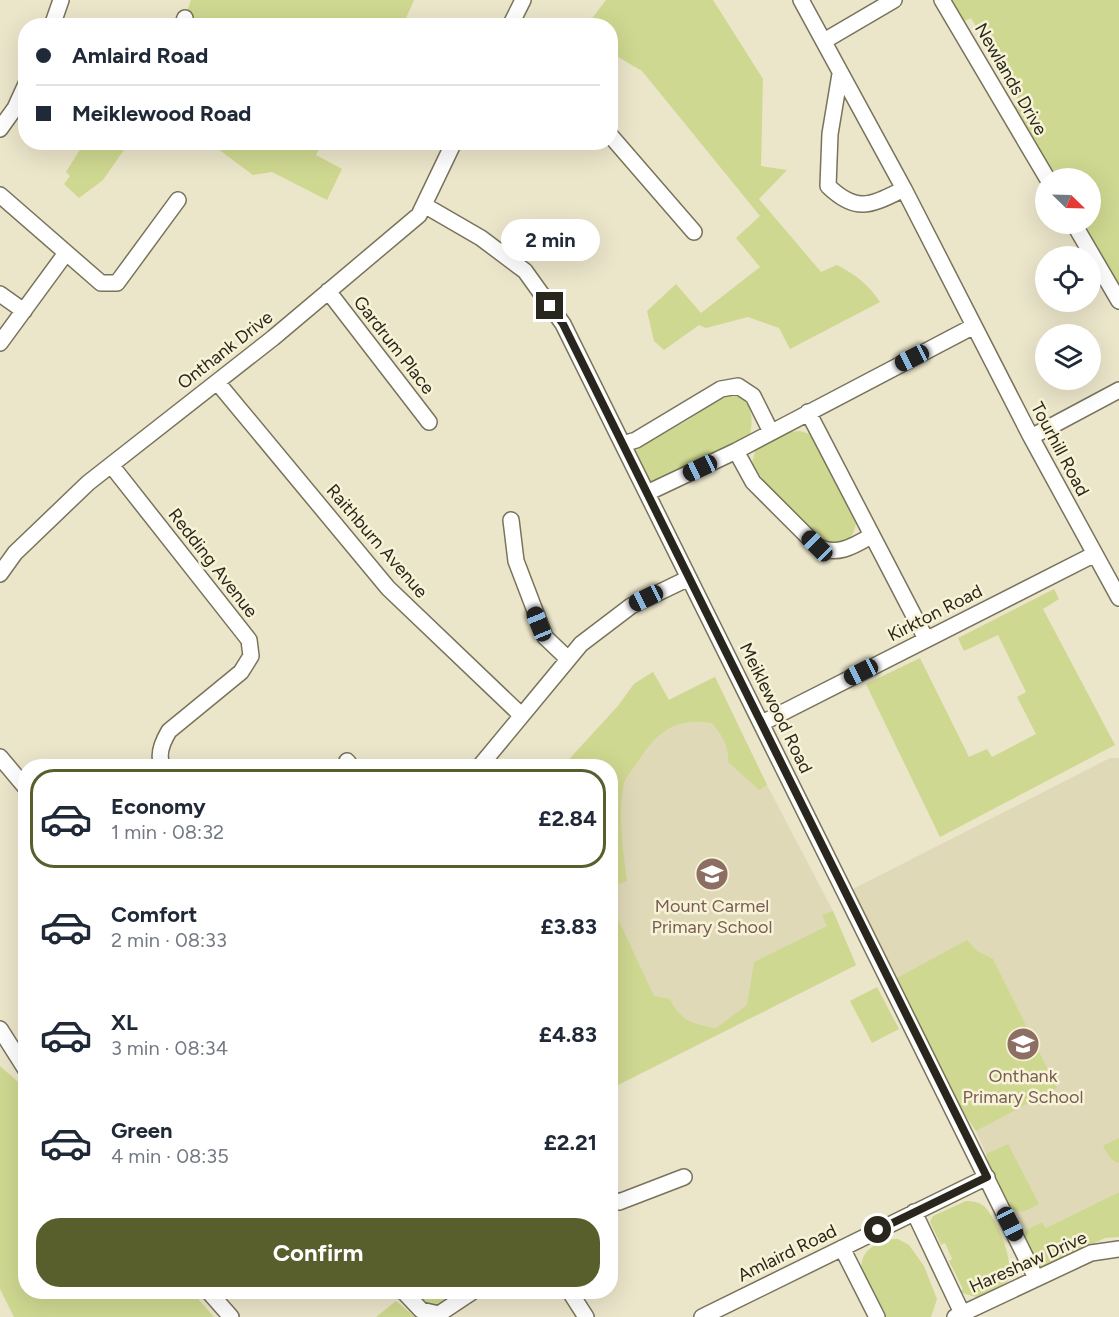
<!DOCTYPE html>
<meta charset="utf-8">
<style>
body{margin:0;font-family:Figtree,sans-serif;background:#f2f2f3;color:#1f2937;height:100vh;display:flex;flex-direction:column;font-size:22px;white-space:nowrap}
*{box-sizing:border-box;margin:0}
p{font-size:20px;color:#747a83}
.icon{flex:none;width:33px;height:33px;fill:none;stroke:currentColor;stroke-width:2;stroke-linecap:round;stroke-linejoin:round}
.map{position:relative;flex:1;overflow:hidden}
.drawer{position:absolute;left:18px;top:759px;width:600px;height:540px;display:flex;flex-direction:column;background:#fff;border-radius:24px;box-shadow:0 6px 24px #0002}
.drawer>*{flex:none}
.top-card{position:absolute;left:18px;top:18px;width:600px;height:132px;border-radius:24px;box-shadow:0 6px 24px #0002;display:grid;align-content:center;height:132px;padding:0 18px;background:#fff}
.needle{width:39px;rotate:113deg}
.fabs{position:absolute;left:1035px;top:168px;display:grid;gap:12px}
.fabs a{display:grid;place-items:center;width:66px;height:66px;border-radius:50%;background:#fff;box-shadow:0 6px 24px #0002;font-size:30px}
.end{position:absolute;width:27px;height:27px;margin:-14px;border:8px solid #29271d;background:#fff;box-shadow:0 0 0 3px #fff}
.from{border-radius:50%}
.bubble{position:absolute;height:42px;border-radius:21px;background:#fff;box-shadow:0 6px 24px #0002;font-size:20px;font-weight:700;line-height:42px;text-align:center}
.car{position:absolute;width:18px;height:36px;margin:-18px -9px;border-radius:8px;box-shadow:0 0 4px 2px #0007;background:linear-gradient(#222 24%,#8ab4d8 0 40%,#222 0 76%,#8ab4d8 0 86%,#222 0)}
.top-card b{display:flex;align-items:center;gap:21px;height:57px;font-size:22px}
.top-card b+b{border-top:2px solid #e0e1e3}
.top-card i{width:15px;height:15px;background:#1f2937}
ul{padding:10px 0 0;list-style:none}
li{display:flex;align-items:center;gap:18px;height:99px;margin:0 12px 9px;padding:0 6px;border:3px solid transparent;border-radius:24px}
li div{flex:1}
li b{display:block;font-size:22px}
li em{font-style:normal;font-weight:700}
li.active{border-color:#585e2c}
li>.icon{width:54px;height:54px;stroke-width:1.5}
.cta{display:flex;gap:12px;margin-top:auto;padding:12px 18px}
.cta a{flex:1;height:69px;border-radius:24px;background:#585e2c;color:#fff;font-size:24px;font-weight:700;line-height:69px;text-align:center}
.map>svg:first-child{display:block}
.built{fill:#e0d9b8}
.green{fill:#cfd890}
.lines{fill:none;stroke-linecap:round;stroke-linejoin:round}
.street-casing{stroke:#78735b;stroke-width:18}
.street{stroke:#fff;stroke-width:15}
.route{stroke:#29271d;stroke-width:8}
.labels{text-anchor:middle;stroke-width:5;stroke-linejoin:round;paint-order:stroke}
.street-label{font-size:18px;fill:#29271d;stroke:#f8f2d7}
.education-label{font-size:18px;fill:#785e54;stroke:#f8f2d7}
</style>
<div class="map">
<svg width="1119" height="1317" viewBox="0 0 1119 1317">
<rect width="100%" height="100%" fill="#ebe5ca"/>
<path class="built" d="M653 672 669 700 715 677 767 785 833 911 856 965 612 1088 610 766H563L618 706 634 684Z
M1110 758H1119V1192L1046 1228 1042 1222 1026 1230 1015 1212 1007 1209 991 1176 986 1154 976 1131 961 1109 849 891Z"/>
<path class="green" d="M191 0H414L403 25 189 26 183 23Z
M606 0H713L763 79 761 166 787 170 759 199 821 272 837 265C856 275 868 284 880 302L790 349 779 328 748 317 706 328 699 325 664 350 654 341 647 311 676 284 701 313 760 267 736 238 760 216 642 71 611 53 610 26 587 25Z
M950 0H1119V293L1079 224H1090V178H1054L1013 108 1020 103 971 18 963 22Z
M84 143H134L128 144 103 180 79 198 64 184 70 176 66 172Z
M210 143H322L316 155 342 169 327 200 272 172 253 175Z
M723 393C749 393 755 411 750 434L661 480 649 482 632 454 635 450 688 420Z
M800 431 813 435 856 521C855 540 843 545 826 543L767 486 752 463 755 451 788 432Z
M1054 589 1059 599 1043 609 1115 745 940 837 866 684 920 658 969 757 987 749 992 757 1036 734 1017 697 1026 692 998 635 964 651 958 638Z
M653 672 669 700 715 677 767 785 759 790 728 762C729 745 722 736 712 723 674 717 656 733 637 763 632 770 624 779 623 787 618 818 623 851 627 881L616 885 611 891 610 766H563L618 706 634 684Z
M611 904 654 996 670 999C680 1021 695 1025 716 1028L747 1005 754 962 827 926 822 915 833 911 856 965 612 1088Z
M967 940 977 951 993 959 1057 1088 976 1131 961 1109 895 979Z
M877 987 899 1029 872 1043 850 1001Z
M0 1066 25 1088 26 1292H192L214 1317H14L0 1289Z
M1119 1138V1163C1110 1161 1107 1153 1103 1146Z
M1008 1144 1039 1204 1023 1212 1007 1209 991 1176 986 1154Z
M1119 1192V1237L1105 1238 1043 1268 1036 1264 1023 1238 1026 1230 1042 1222 1046 1228Z
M966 1201C972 1201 979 1202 984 1206 997 1219 1017 1266 1007 1282L979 1298 959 1292 963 1289 949 1261 952 1259 945 1243 941 1245 930 1222 933 1216Z
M888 1239H898L909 1245 924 1266 937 1299 931 1317H882C868 1287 841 1255 888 1239Z
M407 1292H467L439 1310 431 1309Z
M396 1301 415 1317H376Z"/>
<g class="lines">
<defs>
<path id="street" d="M801 0 904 189 1031 437 1119 598
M942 0 1047 178
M52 26 61 0
M182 26 185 18
M510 26 523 0
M824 41 894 0
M840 74 830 134 828 186C857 214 871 205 904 189
M0 129 15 108 26 84
M610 135 694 232
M0 195 101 283H117L178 200
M424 205 481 238 525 271 563 324 1036 1278
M1074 224 1119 301
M328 291 429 422
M0 294 24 311
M0 343 66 253
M217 382 388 588 521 715
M808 412 926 639
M1031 437 1119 390
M623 444 636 440 721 389 738 386 753 396 771 432
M736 451 753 482 817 546C836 557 854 546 871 536
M111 465 249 640 251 656 241 672 169 731C163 741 156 755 163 766
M647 493 736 451 974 326
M511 520 516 561 545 637 568 659
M0 574 15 553 88 483 273 338 419 215 454 142
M762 723 1095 554
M0 757 26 788
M347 761 351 766
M480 766 581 644 631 606 689 578
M0 1029 26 1070
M610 1198 619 1202 684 1177
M914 1212 962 1313
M842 1248 877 1317
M209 1292 231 1317
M404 1292 421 1310 439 1314 472 1292
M570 1292 586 1317
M702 1317 987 1177
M955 1317 1091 1253 1119 1249"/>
</defs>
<use href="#street" class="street-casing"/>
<use href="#street" class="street"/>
</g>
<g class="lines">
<path class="route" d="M550 306 563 324 987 1177 878 1230"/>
</g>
<defs>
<symbol id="school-disc" viewBox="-11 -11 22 22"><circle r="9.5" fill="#8d6e63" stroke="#f8f2d7"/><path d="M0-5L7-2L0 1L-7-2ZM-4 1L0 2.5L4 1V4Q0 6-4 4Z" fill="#fff"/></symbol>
</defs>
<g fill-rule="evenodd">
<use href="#school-disc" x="693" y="855" width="38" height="38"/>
<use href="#school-disc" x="1004" y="1025" width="38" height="38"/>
</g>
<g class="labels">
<g class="street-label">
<text transform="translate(1011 79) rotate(60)" y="6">Newlands Drive</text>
<text transform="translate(394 345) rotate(52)" y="6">Gardrum Place</text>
<text transform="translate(225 350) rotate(-38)" y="6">Onthank Drive</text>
<text transform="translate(1060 449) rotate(62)" y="6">Tourhill Road</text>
<text transform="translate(377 541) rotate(49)" y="6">Raithburn Avenue</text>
<text transform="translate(213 563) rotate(52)" y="6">Redding Avenue</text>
<text transform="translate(935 613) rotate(-27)" y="6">Kirkton Road</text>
<text transform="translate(776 708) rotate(64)" y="6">Meiklewood Road</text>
<text transform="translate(787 1253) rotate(-26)" y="6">Amlaird Road</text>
<text transform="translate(1028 1262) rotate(-24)" y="6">Hareshaw Drive</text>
</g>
<g class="education-label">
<text x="712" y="912">Mount Carmel<tspan x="712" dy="21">Primary School</tspan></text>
<text x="1023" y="1082">Onthank<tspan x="1023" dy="21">Primary School</tspan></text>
</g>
</g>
</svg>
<div class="fabs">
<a><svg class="needle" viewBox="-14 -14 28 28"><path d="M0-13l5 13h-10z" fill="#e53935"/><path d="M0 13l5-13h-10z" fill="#747a83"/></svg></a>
<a><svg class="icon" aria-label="locate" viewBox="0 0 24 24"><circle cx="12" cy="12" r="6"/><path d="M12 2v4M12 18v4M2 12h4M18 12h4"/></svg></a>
<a><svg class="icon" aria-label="layers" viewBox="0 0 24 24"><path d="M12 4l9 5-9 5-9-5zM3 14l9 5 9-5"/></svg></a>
</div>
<i class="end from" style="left:878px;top:1230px"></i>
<i class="end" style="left:550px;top:306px"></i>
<div class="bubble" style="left:501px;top:219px;width:99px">2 min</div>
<i class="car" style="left:912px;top:358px;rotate:243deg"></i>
<i class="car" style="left:700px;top:468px;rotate:245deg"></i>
<i class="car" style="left:817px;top:546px;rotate:315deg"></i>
<i class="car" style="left:646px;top:598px;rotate:244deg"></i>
<i class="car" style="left:539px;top:624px;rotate:338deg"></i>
<i class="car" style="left:861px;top:672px;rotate:243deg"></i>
<i class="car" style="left:1010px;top:1224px;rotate:153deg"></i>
<div class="top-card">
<b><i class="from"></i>Amlaird Road</b>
<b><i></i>Meiklewood Road</b>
</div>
<section class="drawer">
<ul>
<li class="active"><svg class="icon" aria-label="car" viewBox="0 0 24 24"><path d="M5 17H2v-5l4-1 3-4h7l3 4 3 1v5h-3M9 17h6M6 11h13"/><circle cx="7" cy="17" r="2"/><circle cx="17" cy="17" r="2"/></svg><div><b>Economy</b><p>1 min · 08:32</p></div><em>£2.84</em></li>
<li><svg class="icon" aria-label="car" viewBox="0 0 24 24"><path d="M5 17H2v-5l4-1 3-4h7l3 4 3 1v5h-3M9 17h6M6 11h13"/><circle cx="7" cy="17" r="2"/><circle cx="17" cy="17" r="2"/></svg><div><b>Comfort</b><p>2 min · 08:33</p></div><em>£3.83</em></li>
<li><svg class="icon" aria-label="car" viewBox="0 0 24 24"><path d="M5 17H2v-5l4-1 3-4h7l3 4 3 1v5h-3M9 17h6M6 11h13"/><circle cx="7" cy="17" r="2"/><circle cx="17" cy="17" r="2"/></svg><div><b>XL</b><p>3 min · 08:34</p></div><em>£4.83</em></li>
<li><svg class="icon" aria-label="car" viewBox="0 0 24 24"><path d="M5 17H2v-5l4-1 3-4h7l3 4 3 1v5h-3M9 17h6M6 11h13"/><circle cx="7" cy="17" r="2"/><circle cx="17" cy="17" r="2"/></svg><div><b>Green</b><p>4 min · 08:35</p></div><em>£2.21</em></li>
</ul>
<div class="cta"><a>Confirm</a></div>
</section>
</div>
